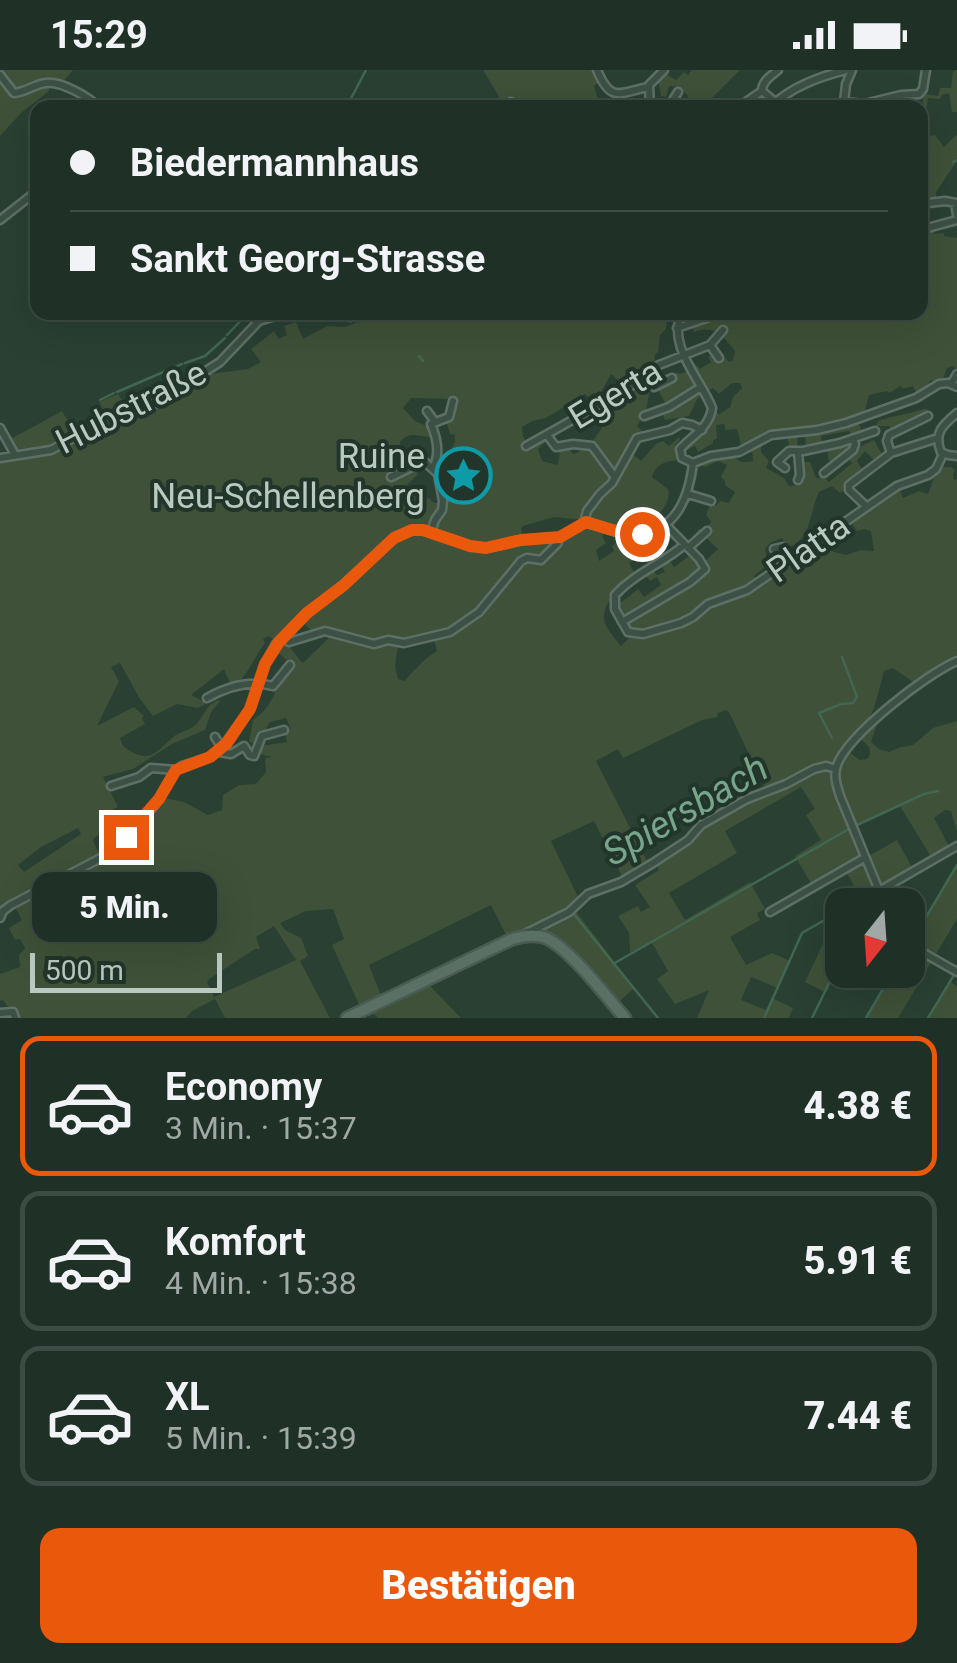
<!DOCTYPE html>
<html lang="de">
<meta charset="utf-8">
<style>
body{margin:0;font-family:Roboto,sans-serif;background:#27382e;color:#f1f3f6;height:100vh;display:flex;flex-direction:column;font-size:38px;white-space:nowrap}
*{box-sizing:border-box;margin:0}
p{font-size:32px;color:#a1a9a7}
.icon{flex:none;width:55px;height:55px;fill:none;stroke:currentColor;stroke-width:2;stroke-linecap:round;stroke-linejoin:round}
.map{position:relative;height:948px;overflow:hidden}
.side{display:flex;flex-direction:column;background:#1f3026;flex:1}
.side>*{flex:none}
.top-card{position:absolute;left:30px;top:30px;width:898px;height:220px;border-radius:20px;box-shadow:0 10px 40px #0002,0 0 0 2px #3c4b43;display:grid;align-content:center;height:220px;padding:0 40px;background:#1f3026}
.needle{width:65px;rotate:197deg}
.tools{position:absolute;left:825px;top:818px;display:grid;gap:20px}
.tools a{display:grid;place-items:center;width:100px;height:100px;border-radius:20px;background:#1f3026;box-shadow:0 10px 40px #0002,0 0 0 2px #3c4b43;font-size:50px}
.scale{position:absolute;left:30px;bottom:25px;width:192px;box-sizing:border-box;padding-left:10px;border:5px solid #bacac2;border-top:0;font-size:28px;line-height:35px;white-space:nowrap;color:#bacac2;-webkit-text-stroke:8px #22352a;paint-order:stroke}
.end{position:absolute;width:45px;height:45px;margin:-22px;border:12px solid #ea580c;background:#fff;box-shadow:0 0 0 5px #fff}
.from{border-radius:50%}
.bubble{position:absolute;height:70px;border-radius:20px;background:#1f3026;box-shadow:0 10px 40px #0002,0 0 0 2px #3c4b43;font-size:32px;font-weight:800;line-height:70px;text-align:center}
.top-card b{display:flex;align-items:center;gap:35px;height:95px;font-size:38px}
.top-card b+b{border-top:2px solid #3c4b43}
.top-card i{width:25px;height:25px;background:#f1f3f6}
ul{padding:18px 0 0;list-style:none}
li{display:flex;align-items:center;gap:30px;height:140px;margin:0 20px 15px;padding:0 20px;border:5px solid #3c4b43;border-radius:20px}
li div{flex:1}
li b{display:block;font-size:38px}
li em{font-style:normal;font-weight:800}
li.selected{border-color:#ea580c}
li>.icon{width:90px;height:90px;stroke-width:1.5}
.action{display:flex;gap:20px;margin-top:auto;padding:20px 40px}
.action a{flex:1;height:115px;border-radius:20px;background:#ea580c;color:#fff;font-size:40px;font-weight:800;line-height:115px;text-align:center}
.status{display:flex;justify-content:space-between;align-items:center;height:70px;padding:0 50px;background:#1f3026;direction:ltr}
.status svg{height:28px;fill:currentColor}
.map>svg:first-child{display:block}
.green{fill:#3f5138;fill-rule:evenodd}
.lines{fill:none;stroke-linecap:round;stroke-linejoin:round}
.stream{stroke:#416752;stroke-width:2.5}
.minor-casing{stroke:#5e7066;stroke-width:11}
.major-casing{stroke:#4a5c52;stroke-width:15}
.minor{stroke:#3d5045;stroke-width:6}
.major{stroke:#5b7064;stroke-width:10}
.route{stroke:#ea580c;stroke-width:12}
.labels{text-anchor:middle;stroke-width:8;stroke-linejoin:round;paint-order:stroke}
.street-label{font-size:35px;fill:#bacac2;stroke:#22352a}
.poi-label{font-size:35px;fill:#bacac2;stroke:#22352a;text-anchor:end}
.water-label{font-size:38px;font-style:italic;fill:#76a58b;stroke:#22352a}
</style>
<div class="status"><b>15:29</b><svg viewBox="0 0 49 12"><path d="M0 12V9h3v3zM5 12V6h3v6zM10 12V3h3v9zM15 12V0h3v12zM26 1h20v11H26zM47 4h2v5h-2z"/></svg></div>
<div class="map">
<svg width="957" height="948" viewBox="0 0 957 948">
<rect width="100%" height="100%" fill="#294033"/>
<path class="green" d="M0 0H73L61 14 51 9 48 11 51 14 48 22 21 43 0 66Z
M483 0H596L601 11 594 16 600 37H520L510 31 501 30Z
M692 0H740L703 37H686L688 26 678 17 669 16 666 27 661 26 658 9 664 3 676 10 684 2 688 5Z
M957 0V42H952L949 23 942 25 940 29 928 28 926 42 920 52 924 24 938 26 940 18H951L953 1Z
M957 64V91L936 122V131H932L921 121 927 115 920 110V68L935 65 944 77Z
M920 149 924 159 932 156 935 164 944 163V166L957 168V299L952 296 947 298 943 309 929 311V316L917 325 913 316 903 319 901 316 889 323 887 321 869 325 864 344 826 356 785 360 742 378 737 359 726 360 724 354 716 355 717 369 713 370V373L698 382 695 376 684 382V388L682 380 708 357 713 342 720 344 730 337 733 327 742 318 740 313H732L719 324 713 318 697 329 689 346 665 350 660 339 667 336 657 318 678 302 679 304 690 301 689 298 695 294 700 299 711 292 708 287 714 284 720 293 725 288 729 292 733 290 735 281C723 266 714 254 694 262L691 253 680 256 681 248 701 242H920Z
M380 243H661L662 246H667L666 259 660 265 658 282 655 285 653 297 642 305V309L650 320 646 340 637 356 643 362 631 383 641 391 656 374 663 371 669 376 679 367 680 370 675 375 680 390C667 391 656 393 652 407L668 419C671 433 661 442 652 451L655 458 646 461 644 455 623 459 612 457 602 466 606 473 596 480 599 491 614 481 612 476 619 470 624 478 636 480 641 486 629 493 635 504C622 515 603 532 604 548 604 557 616 569 621 576L632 565 641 566 650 561C645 562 639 564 635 563 623 560 617 541 615 531L619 534 638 519 644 527 661 515 657 507 650 511 644 503 651 498 657 505 665 502 660 493 668 489 674 497 692 484 702 494 718 479 704 466 696 474 691 469 699 459 703 461 711 452 706 444 711 433 716 436 720 431 729 433 735 422 725 415V411L721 407 727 395 718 391 705 397 701 395 695 403C700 386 719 388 733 385 739 393 744 393 753 391L752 378 761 372V382L769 391 766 398 784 408 789 416 798 415 802 410 800 392H810L816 408 823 407 829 412 852 393 845 386 832 395 828 388V375L851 371 855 379 874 370 884 388 876 392 865 381 857 391 863 401C855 408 849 418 840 423L832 416 819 422C811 438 812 458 799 471L804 479 799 484 793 475 788 477 782 468 770 473 765 479 767 493 777 489 775 482 783 479 789 490 770 500 765 497 754 506 758 512 802 486 810 493 815 485 823 480 826 483 831 481 846 485 861 480 874 481 871 461 864 459 857 461 850 451 899 418 903 428 919 421 928 424 933 410 932 404 939 397H951L955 400 953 405 954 410 957 409V596L902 631 901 627 916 614 893 598 884 601C879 619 875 642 864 658 854 672 837 681 837 698L850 683 860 690 867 689 870 684 869 677 861 669 877 654 871 672 879 679 889 682 901 677 913 675 933 658 957 651V762L951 741 945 740 934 748 951 780 933 790 900 736 853 757 865 788 897 770 914 801 879 821 885 835H855L862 830 845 800 813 817 795 786 821 770 806 745 815 739 801 717 725 761 737 783 669 823 685 850 750 812 765 839 757 843 760 850 730 867 746 895 772 883 790 891 778 918 751 907 741 930 766 940 772 928 793 938 789 948H697L709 920 675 934 657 909 668 901 652 873 630 883 629 863 618 846 638 836 641 842 650 837 635 815 659 800 655 792 688 770 706 752 753 726 767 722 729 642 726 640 718 643 717 647 702 650 623 688 618 679 596 691 647 791 622 806 594 751 551 771 578 827 567 841 508 869 491 835 369 895 382 928 361 939 332 875 344 869 333 839 306 841 280 853 285 860 301 868 308 886 300 891 330 948H225L215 929 192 941 186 948H15L17 942 12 941V938L7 936 3 930 0 931V904L20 897 19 885 25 878 20 869 15 870 9 858 22 850 16 839 12 836 23 829 16 830 0 845V390L47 385 112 352 155 338 210 304 248 299 261 292 251 279 274 261 279 269 287 265 284 256 296 252 303 269 327 256 345 257ZM611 304 618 310 604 331 611 338C604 356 591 380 573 384L568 377 560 379 558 395 542 391 538 379 548 369 546 368 528 376 523 366 522 357 532 351 546 348 585 324 588 327 593 323 600 324ZM411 328 455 329 452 344 446 351 450 364 455 365V372L449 384C453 394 451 407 441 414L442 423 445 430 436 433 431 431V429C418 426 416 428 407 415L418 404 412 394 402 397 403 388 400 372C410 360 421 367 435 368L431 358 415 351 403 338ZM554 447 586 450 582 459 563 468 548 488 546 486 557 472 556 470 525 471 485 481 431 464 411 462 389 473C416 441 445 469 477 475 492 478 509 472 523 468L521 458 523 456ZM322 533 302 552 312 561 317 558 327 561 328 569 303 593C295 586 291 575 282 571L276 581 288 591 276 606 271 620 275 623C269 636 264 642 253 650L249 672 257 674 270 652 286 648 291 660 285 663 287 672 261 676 259 684 272 687 265 688 266 702 256 714 239 715 223 725 222 740 208 745 184 732 165 728 162 736 151 740 109 786 78 800 101 787 93 771 94 768 119 751 112 740 118 737 103 707 133 699 172 674 205 660 211 642 221 630C205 632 206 647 193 657 187 661 178 662 172 668 157 681 151 693 130 681 122 675 124 678 120 668L145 654 142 648 144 646 134 637 97 656 119 611 111 597 120 593 140 629 153 646 177 634 198 638 207 633 191 625 224 599 231 616C246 611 254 587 265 573L263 569 269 566 276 572C290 558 303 539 322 533ZM459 555 461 557 446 565 433 567 437 581C424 588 414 601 404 611L398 609 395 596 399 570C420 568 441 567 459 555ZM78 758 81 764 24 802 18 795 41 777ZM274 856 296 890 214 927 207 912 209 909 255 879H260L256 867Z
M118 324 123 332 138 326 144 335 108 348 99 332Z
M924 339H927L929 345 892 362 889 356H876L878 351C894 345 909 344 924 339Z
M62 341 76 364 47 380 14 384 7 371Z
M858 352 863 364 853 368 849 361 821 366 822 374 806 379 805 365H797L798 380H790L787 366Z
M957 794V849L898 948H865L892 905 885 900H908V874Z
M575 840 634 918 619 932 632 948H627L540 862Z
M842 842V888L825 922 805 912 834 850Z
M428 911 432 918 461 948H378L369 939Z
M951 912 957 916V948H929Z"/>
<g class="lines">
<path class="stream" d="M346 38 366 0
M953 92 957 90
M227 265 249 242
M419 286 423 291
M185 293 205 286 225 268
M117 322 182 294
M100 330 114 323
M832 668 819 643 841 634 853 633 857 627 842 587
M715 743 743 728
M857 755 924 724 938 721
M664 782 687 767
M851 835 875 821
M573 843 658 948
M912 871 957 795
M613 894 849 759
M764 948 802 863 842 840
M812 948 842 887
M866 948 894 900
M928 948 954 905"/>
<defs>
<path id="minor" d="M597 0C611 34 620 22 649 17
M852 0 846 14 844 32 864 34 901 25 919 24 923 19 926 0
M0 5 14 23C26 22 35 14 46 13 61 11 90 27 99 38
M511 32 519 38
M775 32 762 21C762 11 771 6 778 0
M650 38 649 15 664 0
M668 38 678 22
M737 38 762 21
M769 38C791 17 818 7 846 0
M819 38 844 32
M955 133 957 145
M920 134 945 131 957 133
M0 150 38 120
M920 160 957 150
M682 242C666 276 701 309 712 338 709 358 693 365 680 379L682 388 693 393
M350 247 356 242
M677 258 712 246
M710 275 719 288
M642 306 654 317 672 308
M951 314 957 304
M427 341 435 352
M957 343C943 355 933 363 941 382L948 385 957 386
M644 346 669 337 701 317
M0 358 15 385
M547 365 556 377 573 374 592 376 614 406
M526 376 624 321 659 295 710 275 723 260
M798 382 800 405 798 410
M891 383 887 371 889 365 928 346
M0 388 51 380 98 355 156 333 220 292 259 251 288 242
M693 393 711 386 739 382 771 365 817 360 846 353 916 328 939 314 948 313 957 317
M433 398C440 385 437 368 431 354L449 347 453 331
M785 398 777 392 789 381H803L840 373 875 361
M824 403 853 380 855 374 853 369
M391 407 424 391 438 404 443 431 442 440 435 450 431 462
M688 424 711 431
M867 437 849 420V415L891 383 938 368
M584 453 587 441 600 424 612 413 637 368 670 360 682 353 692 355 702 360
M584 453C597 454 609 461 623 463 671 469 688 435 693 393
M684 475C662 494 635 503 615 525V539L628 562 643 564 681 553 693 547 708 534 747 520 897 416 928 405 936 399 943 384
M688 478 707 461
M774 479 783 477 790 491
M622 552 690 512 705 499 699 489 665 454
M282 568 289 572 325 561 374 574 388 570 404 573 450 562 479 542 521 491 527 488 541 490 557 474 560 467
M207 628C228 616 250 610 273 616L290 595
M215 667 222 678
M220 682 231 684 244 676 250 685 254 686 262 666 284 660
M111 716 139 707 151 698 176 700
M879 821 957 776
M885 835 840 726C837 716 833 706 837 695 849 664 926 604 957 591
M770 842 864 788
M0 848 3 841 11 835 114 781 159 729 174 702 182 696 210 687 222 678 250 639 265 594 276 574 307 543 343 515 395 467 412 460H423L470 476 486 478 521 470 560 467 584 453
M525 864 569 842 588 824 621 812 653 793 688 770 701 755 747 729 786 714 814 699 826 696 836 699
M908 874 957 902
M0 943 13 942 15 948"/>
<path id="major" d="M347 948 510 870C521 866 531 864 543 867 567 874 607 928 625 948"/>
</defs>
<use href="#minor" class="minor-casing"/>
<use href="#major" class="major-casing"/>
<use href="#minor" class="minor"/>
<use href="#major" class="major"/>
</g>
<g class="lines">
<path class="route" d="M126 767 159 729 176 700 210 687 227 673 250 639 265 594 279 572 307 543 344 515 394 468 412 460H423L470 476 486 478 521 470 560 467 586 452 619 462 642 464"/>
</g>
<defs>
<symbol id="sight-ring" viewBox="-11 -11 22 22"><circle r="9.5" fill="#22352a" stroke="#0f9aa8" stroke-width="1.5"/><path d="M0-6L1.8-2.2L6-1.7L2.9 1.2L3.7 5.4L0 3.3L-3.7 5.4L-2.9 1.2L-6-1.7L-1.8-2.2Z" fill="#0f9aa8"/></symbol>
</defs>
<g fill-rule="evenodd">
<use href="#sight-ring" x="432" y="374" width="63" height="63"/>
</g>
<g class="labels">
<g class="street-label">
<text transform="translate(615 324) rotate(-31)" y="12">Egerta</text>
<text transform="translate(131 337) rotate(-27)" y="12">Hubstraße</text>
<text transform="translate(808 478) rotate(-35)" y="12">Platta</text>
</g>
<g class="poi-label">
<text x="425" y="398">Ruine<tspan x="425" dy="40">Neu-Schellenberg</tspan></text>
</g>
<g class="water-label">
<text transform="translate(685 740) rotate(-30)" y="13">Spiersbach</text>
</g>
</g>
</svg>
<div class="tools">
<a><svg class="needle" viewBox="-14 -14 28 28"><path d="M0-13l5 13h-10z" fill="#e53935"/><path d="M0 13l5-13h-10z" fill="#a1a9a7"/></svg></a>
</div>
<div class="scale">500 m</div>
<i class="end from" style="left:642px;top:464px"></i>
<i class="end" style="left:126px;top:767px"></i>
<div class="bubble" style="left:32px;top:802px;width:185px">5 Min.</div>
<div class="top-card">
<b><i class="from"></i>Biedermannhaus</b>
<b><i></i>Sankt Georg-Strasse</b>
</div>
</div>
<section class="side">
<ul>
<li class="selected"><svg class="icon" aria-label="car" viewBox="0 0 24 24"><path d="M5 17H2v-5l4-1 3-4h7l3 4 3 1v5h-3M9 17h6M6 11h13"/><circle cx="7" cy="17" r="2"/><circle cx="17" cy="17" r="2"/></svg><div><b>Economy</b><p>3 Min. · 15:37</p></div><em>4.38 €</em></li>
<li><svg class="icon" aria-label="car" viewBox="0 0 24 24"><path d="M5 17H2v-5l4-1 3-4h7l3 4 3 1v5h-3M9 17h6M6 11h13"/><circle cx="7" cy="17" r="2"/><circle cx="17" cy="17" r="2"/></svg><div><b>Komfort</b><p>4 Min. · 15:38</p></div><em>5.91 €</em></li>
<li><svg class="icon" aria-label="car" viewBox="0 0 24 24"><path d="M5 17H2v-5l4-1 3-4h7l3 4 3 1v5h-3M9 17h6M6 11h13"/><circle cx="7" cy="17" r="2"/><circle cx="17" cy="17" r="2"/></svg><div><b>XL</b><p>5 Min. · 15:39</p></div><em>7.44 €</em></li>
</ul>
<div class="action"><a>Bestätigen</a></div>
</section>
